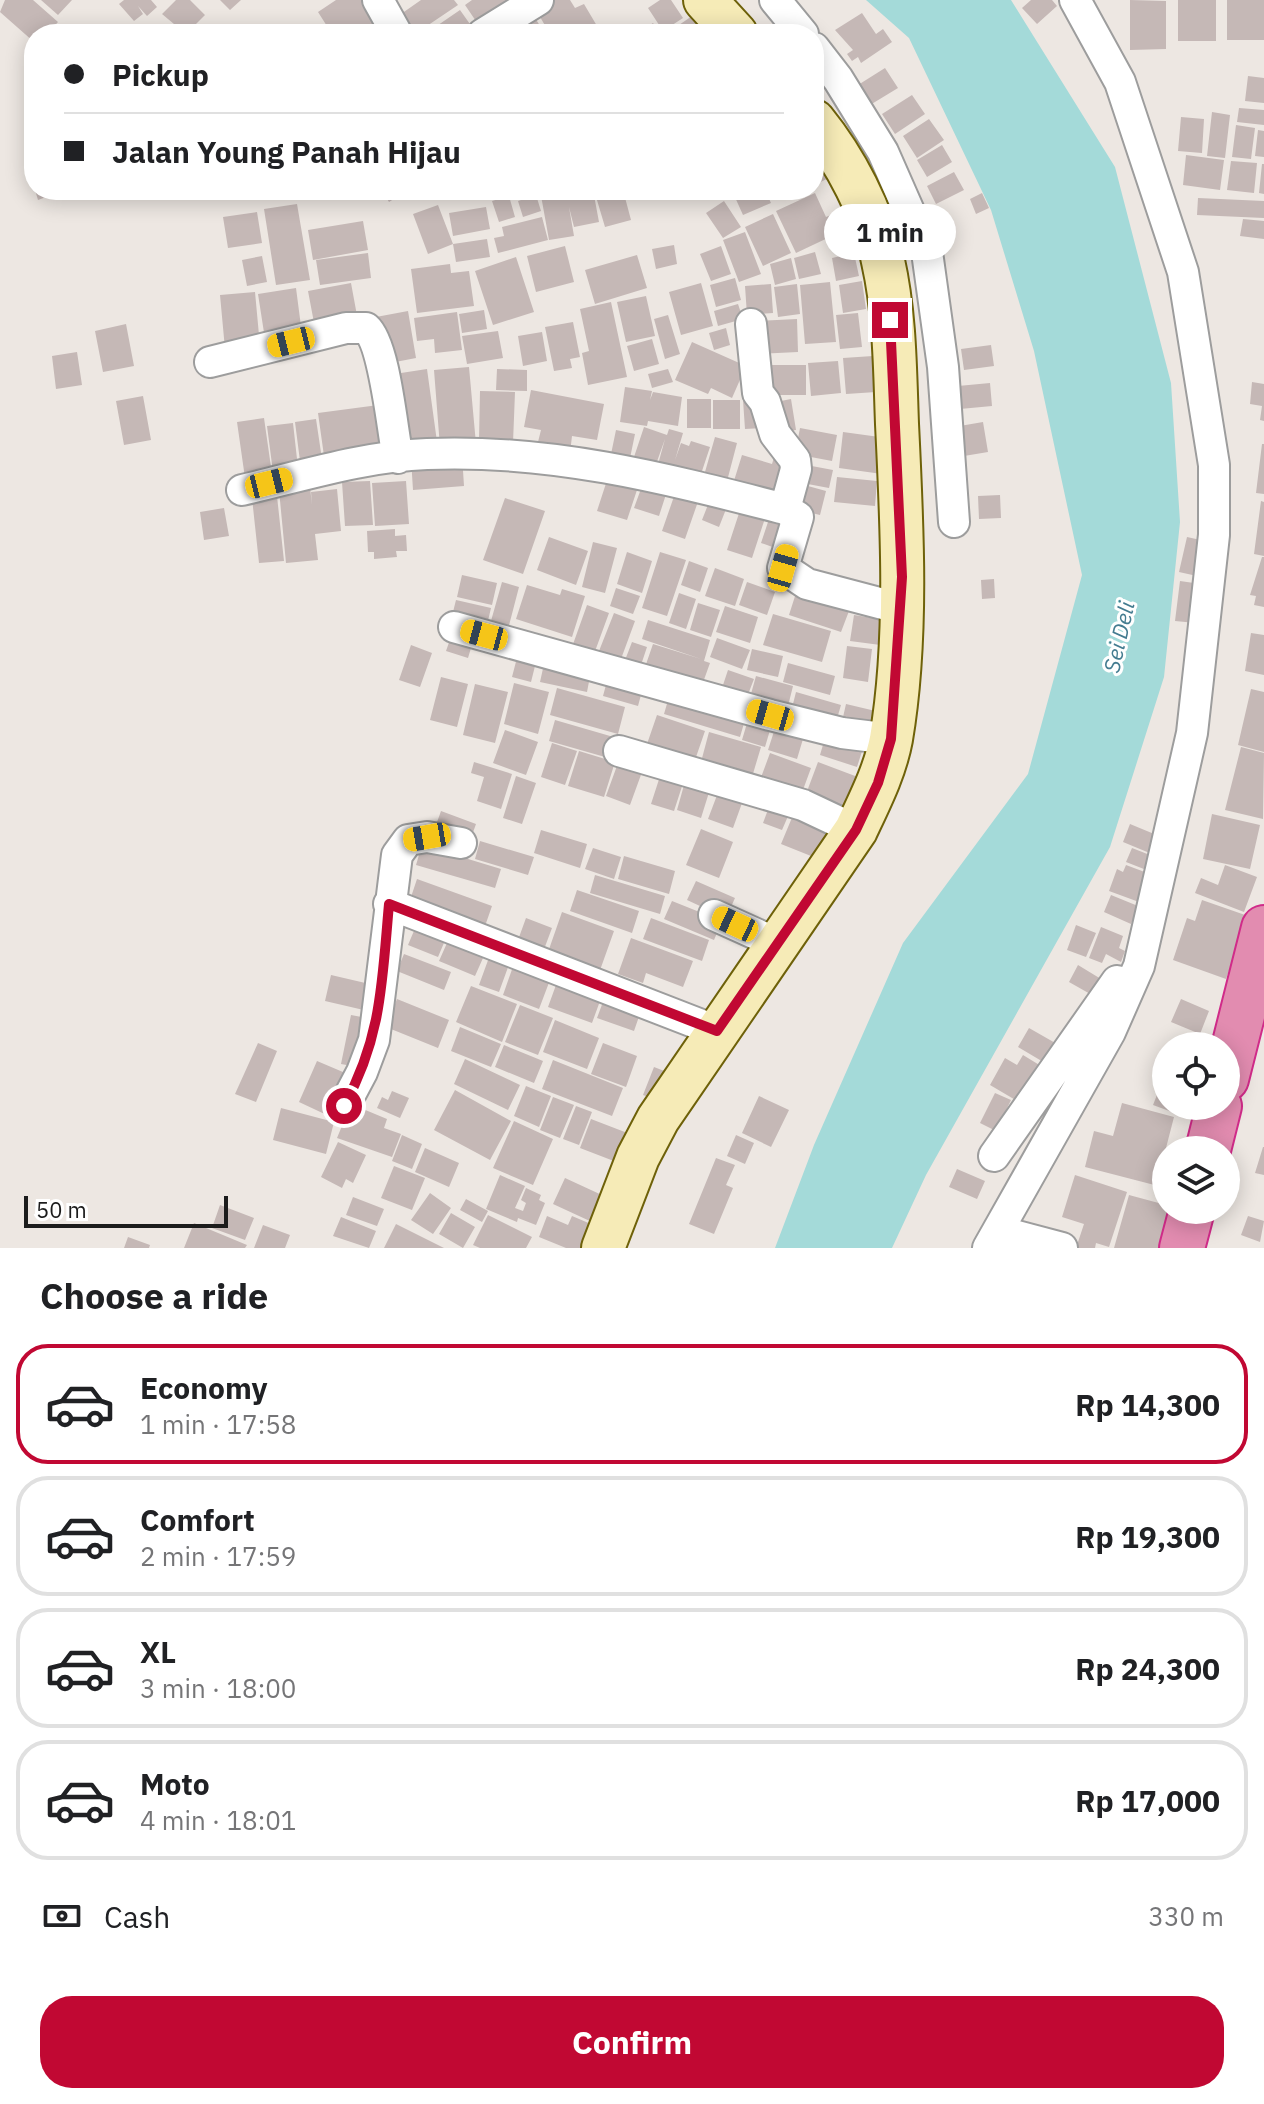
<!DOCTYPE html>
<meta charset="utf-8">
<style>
body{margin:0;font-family:"IBM Plex Sans",sans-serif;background:#f2f2f2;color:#202124;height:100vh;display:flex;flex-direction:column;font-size:30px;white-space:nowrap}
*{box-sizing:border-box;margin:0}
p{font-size:26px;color:#757577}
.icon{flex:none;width:44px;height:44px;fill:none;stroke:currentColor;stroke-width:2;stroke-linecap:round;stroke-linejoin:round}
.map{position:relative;height:1248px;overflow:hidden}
.details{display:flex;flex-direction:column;background:#fff;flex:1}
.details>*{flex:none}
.hud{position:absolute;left:24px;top:24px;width:800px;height:176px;border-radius:32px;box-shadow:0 4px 20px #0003;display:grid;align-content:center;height:176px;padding:0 40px;background:#fff}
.buttons{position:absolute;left:1152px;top:1032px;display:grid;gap:16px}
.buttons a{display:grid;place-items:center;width:88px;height:88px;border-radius:50%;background:#fff;box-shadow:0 4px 20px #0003;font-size:40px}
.scale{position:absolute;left:24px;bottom:20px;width:204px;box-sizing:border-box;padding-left:8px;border:4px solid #1c1c1c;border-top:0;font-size:22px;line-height:28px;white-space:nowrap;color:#1c1c1c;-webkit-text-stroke:6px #fff;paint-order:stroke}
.end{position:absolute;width:36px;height:36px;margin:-18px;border:10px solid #c10833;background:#fff;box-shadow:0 0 0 4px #fff}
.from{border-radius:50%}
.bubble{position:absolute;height:56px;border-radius:28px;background:#fff;box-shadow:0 4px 20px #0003;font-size:26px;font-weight:700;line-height:56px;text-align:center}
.car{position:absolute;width:24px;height:48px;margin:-24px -12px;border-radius:10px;box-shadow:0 0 6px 2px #0007;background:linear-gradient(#f5c518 24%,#345 0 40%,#f5c518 0 76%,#345 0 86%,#f5c518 0)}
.hud b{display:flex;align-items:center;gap:28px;height:76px;font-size:30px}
.hud b+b{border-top:2px solid #e0e0e0}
.hud i{width:20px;height:20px;background:#202124}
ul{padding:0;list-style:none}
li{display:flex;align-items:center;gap:24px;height:120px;margin:0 16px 12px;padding:0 24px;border:4px solid #e0e0e0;border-radius:32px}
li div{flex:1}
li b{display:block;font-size:30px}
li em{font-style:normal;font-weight:700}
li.on{border-color:#c10833}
li>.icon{width:72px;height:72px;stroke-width:1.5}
h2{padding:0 40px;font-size:36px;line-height:96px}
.pay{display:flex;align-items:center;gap:20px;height:88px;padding:0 40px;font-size:30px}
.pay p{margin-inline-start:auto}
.cta{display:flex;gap:16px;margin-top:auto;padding:16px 40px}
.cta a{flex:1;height:92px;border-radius:32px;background:#c10833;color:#fff;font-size:32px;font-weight:700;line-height:92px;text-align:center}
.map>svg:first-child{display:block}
.water{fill:#a4dad9}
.building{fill:#c5b8b6}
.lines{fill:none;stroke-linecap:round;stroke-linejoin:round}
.street-casing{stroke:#9d9d9d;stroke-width:34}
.secondary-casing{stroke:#6e6109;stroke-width:46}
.highway-casing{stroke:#d02b89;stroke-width:48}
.street{stroke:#fff;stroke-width:30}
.secondary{stroke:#f6ebb7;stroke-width:42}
.highway{stroke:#e28cb0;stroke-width:44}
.route{stroke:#c10833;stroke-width:10}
.labels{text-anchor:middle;stroke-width:6;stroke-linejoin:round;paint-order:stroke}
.water-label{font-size:22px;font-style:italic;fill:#447c90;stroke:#fff}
</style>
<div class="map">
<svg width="1264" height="1248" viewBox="0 0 1264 1248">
<rect width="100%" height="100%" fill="#ede7e2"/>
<path class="water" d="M866 0H1011L1115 167 1171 383 1180 522 1164 677 1110 847 926 1175 892 1248H775L814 1145 903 943 1028 774 1082 575 1034 351 991 210 909 38Z"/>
<path class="building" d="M5 0H33L58 22 47 34H34V42L0 12Z
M41 0H72L58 15Z
M124 0H151L157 7 147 16 138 6 143 14 134 21 119 4Z
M176 0H190L205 15 186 34 162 14Z
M220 0H241L230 10Z
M336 0H365L380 25 365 34H332L318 12Z
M421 0H454L458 5 415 34 401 14Z
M472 0H521L482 30 465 5Z
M555 0H570L575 8 584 4 600 31 550 34 536 10Z
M660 0H671L683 18 663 31 648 8Z
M1031 0H1052L1057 6 1037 24 1022 8Z
M1130 0 1166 1V49L1130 50Z
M1178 0H1216V41H1178Z
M1227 0H1264V40H1227Z
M529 8 545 34H487Z
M460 10 477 34H425Z
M862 13 876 34 883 29 892 42 861 63 858 57 852 61 847 54 853 50 835 30Z
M692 16 698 25 703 22 708 34H666Z
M653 23 660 34H638Z
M885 68 898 88 870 105 858 85Z
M1248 76 1264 78V103L1245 101Z
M912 95 925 114 895 134 882 114Z
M1239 108 1264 110V125L1237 122Z
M1212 112 1230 115 1225 158 1207 156Z
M1181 117 1204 119 1202 153 1178 151Z
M929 119 944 140 917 158 903 136Z
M1236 125 1255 128 1251 159 1232 157Z
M1258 130 1264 131V157L1255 156Z
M942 145 952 162 927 177 917 160Z
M820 155 829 178 814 185V157Z
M1186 155 1224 160 1220 190 1183 185Z
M1231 161 1257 163 1254 193 1227 190Z
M1262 164H1264V194L1259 193Z
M954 172 964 190 936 204 927 186Z
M35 190H65L38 200Z
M382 190H408L389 202Z
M540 190H593L599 222 574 227 569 207 574 236 549 240Z
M594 190H623L631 220 605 227Z
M629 190H658L633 200Z
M744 190H765L771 203 743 215 734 195Z
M815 193 826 217 845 209 860 242 841 251 834 235 796 253 776 211Z
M982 193 989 208 976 214 970 199Z
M536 195 541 211 523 217 518 201Z
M509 196 515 217 499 222 492 201Z
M1198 198 1264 201V218L1197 215Z
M724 201 741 227 723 238 706 213Z
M297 204 310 280 276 285 264 209Z
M438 205 453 244 487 239 490 257 456 262 453 244 428 254 413 214Z
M486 207 490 229 453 236 449 213Z
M257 212 262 243 228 248 223 217Z
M773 214 791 253 763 266 745 227Z
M542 217 548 240 498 253 494 238 504 236 502 227Z
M1243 219 1264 221V239L1240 236Z
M363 221 368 250 313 260 308 230Z
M745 232 761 274 739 282 723 240Z
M674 245 677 264 656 269 652 249Z
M565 246 574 282 536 292 527 256Z
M721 246 731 274 711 281 700 254Z
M815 252 821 274 799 279 794 258Z
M368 253 371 278 320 285 316 260Z
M854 253 859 276 836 281 832 258Z
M637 255 647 288 595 304 585 270Z
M262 256 267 282 247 286 242 260Z
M516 257 534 312 493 325 475 271Z
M791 258 796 279 775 285 770 264Z
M450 264 451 273 469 271 474 306 417 313 411 269Z
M735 278 741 300 716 307 710 285Z
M862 281 866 309 843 313 839 285Z
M830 282 836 342 805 344 800 285Z
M351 283 358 321 315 328 308 291Z
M701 283 713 326 681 335 669 292Z
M771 284 773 313 747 315 745 286Z
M797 284 800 314 778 317 774 287Z
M296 288 302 334 265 339 258 294Z
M255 292 260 346 225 349 220 295Z
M646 296 655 336 626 342 617 302Z
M611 302 627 377 588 385 582 353 589 351 580 309Z
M738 304 743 319 718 326 714 311Z
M484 310 487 329 462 333 459 314Z
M408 311 416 358 385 364 376 317Z
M457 312 462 350 435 353 434 339 417 341 414 318Z
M858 313 862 347 840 349 836 315Z
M668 315 680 354 665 359 654 319Z
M797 319 798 352 759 354 757 321Z
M573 322 580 357 570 359 572 368 554 371 545 327Z
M126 324 134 366 103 372 95 331Z
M726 328 730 345 714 350 709 333Z
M498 331 503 358 467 364 462 336Z
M542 332 547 361 523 366 518 336Z
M652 339 659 364 634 371 627 346Z
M692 342 746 366 732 398 711 388 708 394 675 380Z
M991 345 994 366 964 370 961 349Z
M77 352 82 385 56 389 52 356Z
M873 356 876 392 846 394 843 358Z
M838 361 841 393 811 396 808 363Z
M763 365H806V395H763Z
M469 367 476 444 440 447 434 370Z
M427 369 438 449 402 453 388 375Z
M497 369 527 370V391L496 390Z
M668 369 673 382 652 388 648 374Z
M1252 382 1264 384V421L1260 420 1262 406 1250 404Z
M990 383 992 406 960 409 958 386Z
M625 387 652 391 650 400 653 392 682 397 678 426 648 421 647 426 620 422Z
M531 390 604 404 597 440 572 436 570 453 537 446 541 430 524 427Z
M480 391 515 392 513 443 479 441Z
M143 396 151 440 124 445 116 401Z
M761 398 763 428 745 429 743 400Z
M687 399H711V428H687Z
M791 399 796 430 776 433 771 403Z
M713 400H740V429H713Z
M386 404 392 446 324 456 318 413Z
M264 418 272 474 245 478 237 422Z
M316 419 323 466 301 469 295 422Z
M983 422 988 452 958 457 954 427Z
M293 423 298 468 273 472 267 426Z
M644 427 667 435 669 429 683 433 675 460 681 443 689 446 691 441 710 447 699 480 657 468 665 439 654 470 632 463Z
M800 428 837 435 832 461 795 454Z
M616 430 635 434 629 463 610 459Z
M843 432 894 439 889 475 839 468Z
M715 437 737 443 726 485 703 479Z
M1262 444H1264V494L1256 493Z
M775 454 791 460 778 499 733 484 742 455 772 464Z
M462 455 464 486 413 490 411 459Z
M801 464 833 470 829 488 797 482Z
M611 468 641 478 627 520 597 511Z
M646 475 670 482 659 516 634 508Z
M837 477 877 481 875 506 834 502Z
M370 481 373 525 345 526 342 482Z
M406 481 409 524 375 526 372 483Z
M679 482 702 490 685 539 662 531Z
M797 483 826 491 820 515 791 508Z
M310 487 312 505 311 492 337 489 341 531 315 534 318 560 286 563 279 490Z
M713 492 730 499 719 527 702 520Z
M1000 495 1001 518 979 519 978 496Z
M277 496 284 561 259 563 252 498Z
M505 498 545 511 523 574 483 560Z
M743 501 768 509 752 558 727 550Z
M1261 501 1264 502V556L1254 554Z
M224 508 229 536 204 540 200 512Z
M772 510 795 518 784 551 761 543Z
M395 529V536L406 535 407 551H396L397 557 374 559V552H368L367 531Z
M549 537 588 551 576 585 537 570Z
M1187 537 1205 541 1197 576 1179 572Z
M593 542 617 548 605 593 582 587Z
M627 552 652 561 642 593 617 584Z
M660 552 686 560 667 616 642 608Z
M1262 557H1264V607L1254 605 1256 596 1250 595Z
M689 561 708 568 700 592 681 585Z
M715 568 744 579 735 606 705 596Z
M462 575 497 583 492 605 457 597Z
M994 579 995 598 982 599 981 580Z
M1180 581 1201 584 1196 623 1175 621Z
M502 582 519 587 507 633 489 628Z
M747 582 775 592 767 615 739 605Z
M527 585 560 595 562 589 585 596 572 637 516 619Z
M616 588 640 596 633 614 610 606Z
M679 593 696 599 686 629 669 623Z
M796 593 849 611 841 632 789 615Z
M456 600 491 608 487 625 452 616Z
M698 603 720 610 711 637 690 630Z
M587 605 609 613 594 654 572 647Z
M725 606 758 617 750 643 716 632Z
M614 613 635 621 621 659 599 651Z
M773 614 831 631 822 662 763 645Z
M854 615 892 621 888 646 850 641Z
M648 620 710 640 704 661 710 663 701 688 644 670 653 644 701 659 642 639Z
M453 631 474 638 468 658 446 651Z
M1251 633 1264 635V675L1245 671Z
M717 638 750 650 742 669 710 657Z
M632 642 647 647 638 674 622 668Z
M411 645 432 653 420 687 399 680Z
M847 646 872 649 868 682 843 678Z
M752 649 783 656 778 677 747 670Z
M519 650 538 654 531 682 512 677Z
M546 655 592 666 587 692 540 682Z
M788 663 835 676 830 695 783 682Z
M610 670 645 680 638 706 603 696Z
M728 670 754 679 747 697 722 688Z
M756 676 793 686 787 710 749 701Z
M441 677 468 684 457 727 430 720Z
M514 683 549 692 538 734 504 724Z
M475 684 508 692 495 743 463 735Z
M557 688 625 707 618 734 550 715Z
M1251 689 1264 692V752L1238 745Z
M671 690 747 713 740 737 664 714Z
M796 692 841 705 834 729 790 716Z
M846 704 884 713 879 735 841 726Z
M750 713 773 720 765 747 742 740Z
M657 715 705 731 695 760 647 744Z
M778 719 806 729 797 759 768 750Z
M555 720 617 738 612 759 549 741Z
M505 730 538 742 526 775 493 763Z
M827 731 865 742 857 767 820 755Z
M709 732 761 747 752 777 701 762Z
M552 743 577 751 565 785 541 777Z
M1241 747 1264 753 1263 819 1225 810Z
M579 751 615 762 604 797 568 786Z
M622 752 646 761 630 805 606 796Z
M770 753 811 768 800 798 759 783Z
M474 762 512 774 501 809 477 801 484 777 471 773Z
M818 762 871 782 856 822 803 802Z
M663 767 686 774 674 811 651 804Z
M516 776 536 783 522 824 503 818Z
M686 778 711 786 701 818 677 810Z
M722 782 746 792 733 828 708 819Z
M772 799 792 807 782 830 763 823Z
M796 808 836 824 821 860 781 844Z
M441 811 476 824 471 838 436 825Z
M1212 814 1260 825 1250 869 1203 859Z
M1130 824 1159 836 1152 854 1123 842Z
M701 829 733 842 719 878 686 865Z
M541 830 587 844 580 868 534 853Z
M480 841 534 857 528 875 475 859Z
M422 845 501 869 495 888 416 865Z
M593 848 621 857 614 879 585 869Z
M1132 848 1155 857 1149 871 1126 862Z
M624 856 675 871 669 894 618 879Z
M1126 865 1150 874 1139 902 1109 891 1117 869 1123 872Z
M1225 865 1257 877 1244 912 1195 893 1201 878 1218 885Z
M595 875 665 896 660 914 590 893Z
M417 879 492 906 484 929 409 903Z
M696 881 735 898 726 918 687 900Z
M577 890 639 911 632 933 570 911Z
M1111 895 1138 906 1131 924 1104 912Z
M1202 900 1248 916 1226 979 1173 960 1187 918 1195 921Z
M672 901 722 921 714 940 664 919Z
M562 912 614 931 599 973 547 955Z
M526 918 552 928 540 960 514 951Z
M651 918 709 940 702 961 643 939Z
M419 919 449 931 438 957 408 945Z
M1076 925 1096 933 1086 957 1067 950Z
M1101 927 1123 936 1119 948 1125 951 1121 962 1106 954 1102 963 1089 958Z
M451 934 487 949 475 976 439 961Z
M631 938 693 961 683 987 646 973 643 983 618 974Z
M491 952 511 959 499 992 479 985Z
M404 954 451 972 444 990 397 971Z
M516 958 553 972 539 1009 503 995Z
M1078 965 1101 979 1092 995 1069 982Z
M560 974 604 990 592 1023 548 1007Z
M331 975 374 985 368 1011 325 1001Z
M471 986 517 1004 502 1042 456 1022Z
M607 991 643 1005 634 1031 597 1018Z
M397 999 449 1020 438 1048 386 1027Z
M1181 999 1209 1011 1200 1034 1171 1022Z
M520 1005 553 1018 538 1055 505 1042Z
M351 1015 372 1019 363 1068 341 1064Z
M555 1020 599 1038 587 1069 543 1052Z
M460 1027 501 1044 491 1067 451 1051Z
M1029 1028 1057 1044 1045 1063 1018 1047Z
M258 1043 277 1051 256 1102 235 1094Z
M603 1043 637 1056 626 1087 591 1074Z
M504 1045 543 1061 534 1083 495 1067Z
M1023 1055 1041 1066 1019 1102 990 1085 1005 1058 1017 1065Z
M1160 1055 1166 1057V1106H1174L1172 1112 1153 1105 1164 1077 1153 1073Z
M465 1059 520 1085 508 1110 454 1084Z
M553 1060 623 1088 612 1116 542 1089Z
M317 1061 350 1075 331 1117 299 1102Z
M654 1067 677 1076 667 1104 643 1095Z
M526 1086 551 1096 539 1127 514 1116Z
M455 1090 511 1121 490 1160 434 1130Z
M392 1091 409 1098 400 1118 377 1108 382 1097 388 1100Z
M995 1093 1011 1100 996 1131 980 1123Z
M759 1096 789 1110 771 1147 742 1133Z
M553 1097 574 1105 560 1138 540 1130Z
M1122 1103 1174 1117 1166 1148V1188L1085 1167 1094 1131 1113 1136Z
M351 1104 387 1119 384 1128 401 1134 392 1157 337 1138Z
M576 1106 592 1112 579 1145 563 1139Z
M281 1108 334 1122 326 1154 273 1140Z
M591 1119 630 1134 619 1163 580 1148Z
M514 1121 553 1139 533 1185 493 1168Z
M402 1135 422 1144 412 1169 392 1161Z
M736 1135 754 1143 745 1164 727 1156Z
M338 1142 366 1155 353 1183 346 1179 342 1188 321 1177Z
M1263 1147H1264V1175L1255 1173Z
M425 1148 459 1163 449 1187 415 1172Z
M716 1158 735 1165 726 1185 733 1188 714 1234 689 1224Z
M394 1166 425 1178 412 1210 381 1198Z
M957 1169 985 1181 977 1199 949 1187Z
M500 1175 525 1186 515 1208 523 1211 526 1203 521 1200 526 1188 541 1195 539 1200 545 1203 536 1225 518 1218 517 1222 486 1209Z
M1075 1175 1127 1192 1109 1247 1096 1243 1095 1248H1076L1084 1224 1062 1217Z
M565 1178 604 1196 592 1222 553 1204Z
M430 1193 451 1208 433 1234 411 1220Z
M1129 1195 1166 1205V1210H1182L1171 1248H1114Z
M353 1197 384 1209 377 1226 346 1215Z
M466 1199 488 1211 482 1222 460 1210Z
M220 1205 254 1218 245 1240 212 1228Z
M451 1213 475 1227 463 1248 439 1234Z
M488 1215 532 1237 526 1248H480L473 1245Z
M547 1216 568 1225 572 1216 605 1230 583 1248H566L539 1237Z
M1248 1216 1264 1221 1260 1242 1241 1235Z
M341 1217 376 1231 369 1248 333 1236Z
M194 1223 247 1245 245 1248H184Z
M396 1224 444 1248H384Z
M263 1225 290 1235 285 1248H254Z
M128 1237 150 1245 149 1248H124Z"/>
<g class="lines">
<defs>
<path id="street" d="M378 0 397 34
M775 0 803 34
M483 34 538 0
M814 48 838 79 883 152 927 252 943 367 954 522
M751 324 758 393 765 402 775 434 795 460 796 469 785 509
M210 362 346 328H366C385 344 392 430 398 458
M242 490C302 476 365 456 427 454 553 449 664 478 785 509L798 517 783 568 807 584 902 609
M454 627 770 715 842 733 891 739
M619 751 803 805 856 830
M389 904 717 1031
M714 915 776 943
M344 1106 362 1072 374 1040 397 855 408 840 427 837 461 843
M994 1156 1117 981
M998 1231 1062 1248
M988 1248 1110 1032 1139 966 1192 733 1214 535V465L1183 272 1120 82 1075 0"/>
<path id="secondary" d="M705 0 736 34
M603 1248 638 1157 658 1119 856 830C870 800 885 771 891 739 908 640 902 524 897 424 895 371 895 314 883 261 873 212 845 159 814 121"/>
<path id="highway" d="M1226 1079 1264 928
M1208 1150 1219 1106
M1182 1248 1192 1210"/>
</defs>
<use href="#street" class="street-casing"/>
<use href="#secondary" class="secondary-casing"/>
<use href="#highway" class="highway-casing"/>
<use href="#street" class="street"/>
<use href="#secondary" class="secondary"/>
<use href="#highway" class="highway"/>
</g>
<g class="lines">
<path class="route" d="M344 1106C382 1037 382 981 389 904L717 1031 856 830 878 783 891 739 902 577 890 320"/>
</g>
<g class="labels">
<g class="water-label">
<text transform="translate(1119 637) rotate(-77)" y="8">Sei Deli</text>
</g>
</g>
</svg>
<div class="buttons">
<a><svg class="icon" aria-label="locate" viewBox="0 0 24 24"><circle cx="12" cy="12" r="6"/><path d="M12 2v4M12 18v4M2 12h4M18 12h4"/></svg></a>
<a><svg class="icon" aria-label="layers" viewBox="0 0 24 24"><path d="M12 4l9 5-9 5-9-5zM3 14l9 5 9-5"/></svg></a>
</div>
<div class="scale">50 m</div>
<i class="end from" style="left:344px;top:1106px"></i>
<i class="end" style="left:890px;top:320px"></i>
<div class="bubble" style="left:824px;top:204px;width:132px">1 min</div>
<i class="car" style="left:291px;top:342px;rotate:256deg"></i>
<i class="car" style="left:269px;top:483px;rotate:76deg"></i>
<i class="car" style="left:783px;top:568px;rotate:16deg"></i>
<i class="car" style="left:484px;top:635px;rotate:285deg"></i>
<i class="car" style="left:770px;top:715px;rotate:286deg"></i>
<i class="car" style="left:427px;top:837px;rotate:260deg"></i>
<i class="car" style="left:735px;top:924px;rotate:295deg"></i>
<div class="hud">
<b><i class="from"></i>Pickup</b>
<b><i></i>Jalan Young Panah Hijau</b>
</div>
</div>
<section class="details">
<h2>Choose a ride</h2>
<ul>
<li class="on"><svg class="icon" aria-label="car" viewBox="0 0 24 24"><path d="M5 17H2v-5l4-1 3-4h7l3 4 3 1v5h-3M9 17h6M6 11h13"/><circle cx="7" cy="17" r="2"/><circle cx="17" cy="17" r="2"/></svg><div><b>Economy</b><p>1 min · 17:58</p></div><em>Rp 14,300</em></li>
<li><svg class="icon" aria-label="car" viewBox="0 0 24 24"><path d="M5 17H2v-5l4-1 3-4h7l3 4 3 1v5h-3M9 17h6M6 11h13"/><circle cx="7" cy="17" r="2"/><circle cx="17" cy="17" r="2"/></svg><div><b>Comfort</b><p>2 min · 17:59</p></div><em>Rp 19,300</em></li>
<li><svg class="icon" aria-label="car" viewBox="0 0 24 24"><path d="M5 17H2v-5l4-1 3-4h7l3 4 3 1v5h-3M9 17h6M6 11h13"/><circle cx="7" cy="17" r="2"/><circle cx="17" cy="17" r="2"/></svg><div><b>XL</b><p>3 min · 18:00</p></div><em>Rp 24,300</em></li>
<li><svg class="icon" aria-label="car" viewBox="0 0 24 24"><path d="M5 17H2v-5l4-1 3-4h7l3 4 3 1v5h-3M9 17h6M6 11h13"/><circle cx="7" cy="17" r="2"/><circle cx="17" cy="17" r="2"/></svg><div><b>Moto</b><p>4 min · 18:01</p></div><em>Rp 17,000</em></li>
</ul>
<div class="pay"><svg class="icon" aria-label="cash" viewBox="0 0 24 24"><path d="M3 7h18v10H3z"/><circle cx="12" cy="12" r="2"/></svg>Cash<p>330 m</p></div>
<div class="cta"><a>Confirm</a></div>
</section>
